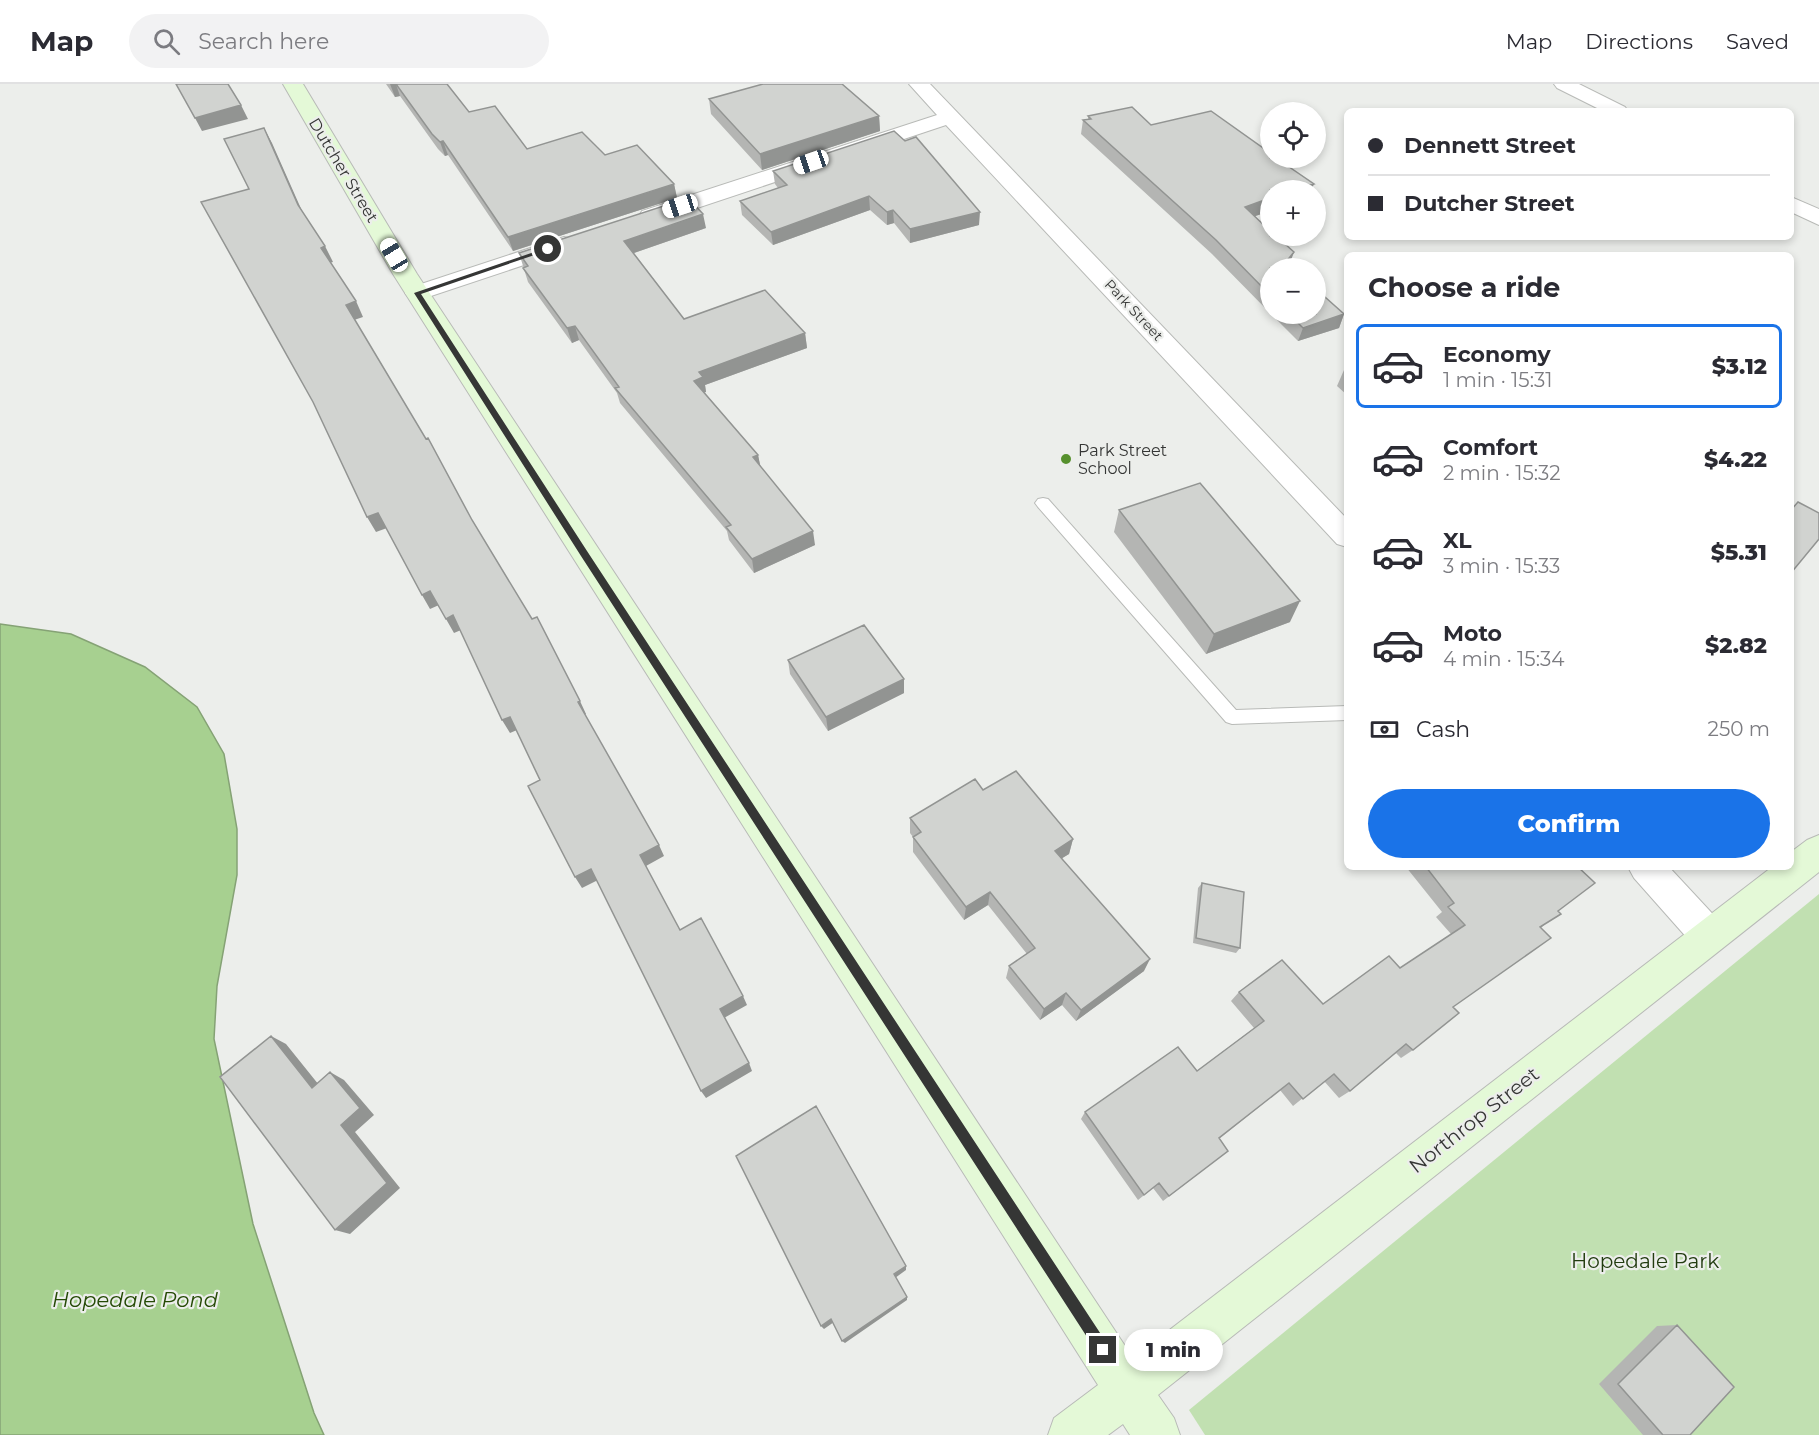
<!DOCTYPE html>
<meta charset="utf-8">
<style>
body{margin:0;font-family:Montserrat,sans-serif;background:#f2f2f3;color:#2b2b33;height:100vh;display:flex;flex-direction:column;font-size:22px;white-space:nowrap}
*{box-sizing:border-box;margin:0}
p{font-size:20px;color:#7c7c81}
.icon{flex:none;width:33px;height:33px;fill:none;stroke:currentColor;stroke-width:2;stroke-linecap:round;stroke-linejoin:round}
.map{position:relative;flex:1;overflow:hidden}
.panel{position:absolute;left:1344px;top:168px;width:450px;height:618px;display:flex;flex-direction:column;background:#fff;border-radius:9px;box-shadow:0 3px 9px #0003}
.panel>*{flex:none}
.top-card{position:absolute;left:1344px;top:24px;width:450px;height:132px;border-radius:9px;box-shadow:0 3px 9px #0003;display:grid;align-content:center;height:132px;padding:0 24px;background:#fff}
.tools{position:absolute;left:1260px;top:18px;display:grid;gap:12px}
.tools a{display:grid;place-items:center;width:66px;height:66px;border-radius:50%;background:#fff;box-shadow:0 3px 9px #0003;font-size:30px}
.end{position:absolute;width:27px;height:27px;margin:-14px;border:8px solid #353635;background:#fff;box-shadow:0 0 0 3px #fff}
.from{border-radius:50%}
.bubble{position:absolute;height:42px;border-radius:21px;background:#fff;box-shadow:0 3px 9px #0003;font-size:20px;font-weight:800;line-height:42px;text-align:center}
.car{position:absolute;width:18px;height:36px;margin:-18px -9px;border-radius:8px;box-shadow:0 0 4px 2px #0007;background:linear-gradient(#fff 24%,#345 0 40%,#fff 0 76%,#345 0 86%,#fff 0)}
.top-card b{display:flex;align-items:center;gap:21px;height:57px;font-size:22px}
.top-card b+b{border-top:2px solid #e1e1e2}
.top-card i{width:15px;height:15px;background:#2b2b33}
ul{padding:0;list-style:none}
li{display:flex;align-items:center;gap:18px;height:84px;margin:0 12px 9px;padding:0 12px;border:3px solid transparent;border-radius:9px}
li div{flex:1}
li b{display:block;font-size:22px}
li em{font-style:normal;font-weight:800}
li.active{border-color:#1a73e8}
li>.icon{width:54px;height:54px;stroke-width:1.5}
h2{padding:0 24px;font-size:27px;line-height:72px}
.pay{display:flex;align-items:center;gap:15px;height:66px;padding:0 24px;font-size:22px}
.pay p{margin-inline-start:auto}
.cta{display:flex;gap:12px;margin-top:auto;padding:12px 24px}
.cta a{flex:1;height:69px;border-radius:36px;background:#1a73e8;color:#fff;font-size:24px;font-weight:800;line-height:69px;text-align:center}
header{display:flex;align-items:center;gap:36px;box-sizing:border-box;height:84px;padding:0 30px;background:#fff;border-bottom:2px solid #e1e1e2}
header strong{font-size:28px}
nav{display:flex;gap:33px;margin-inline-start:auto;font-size:21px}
.search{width:420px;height:54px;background:#f2f2f3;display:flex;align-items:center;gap:15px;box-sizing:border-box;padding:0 21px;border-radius:33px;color:#7c7c81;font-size:22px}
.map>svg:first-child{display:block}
.green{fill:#c1e0b1}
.water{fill:#a7d090;stroke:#85a275;stroke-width:1.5}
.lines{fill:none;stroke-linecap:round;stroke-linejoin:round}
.lane-casing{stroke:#b8bab7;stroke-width:2}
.street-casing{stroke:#b8bab7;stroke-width:2}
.secondary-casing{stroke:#b8bab7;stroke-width:2}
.lane{fill:#fff;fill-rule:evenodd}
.street{fill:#fff;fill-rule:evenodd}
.secondary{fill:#e4f9d7;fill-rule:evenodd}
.wall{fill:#b4b5b3}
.shaded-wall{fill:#929492}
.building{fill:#d1d3d0;stroke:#929492;stroke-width:1.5}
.route{fill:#353635}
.poi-dot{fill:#56902d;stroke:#eceeeb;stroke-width:2}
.labels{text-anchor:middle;stroke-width:4.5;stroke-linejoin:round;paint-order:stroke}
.far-street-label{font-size:14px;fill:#353635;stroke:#eceeeb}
.street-label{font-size:16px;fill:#353635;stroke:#eceeeb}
.poi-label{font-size:16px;fill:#353635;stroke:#eceeeb;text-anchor:start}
.near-street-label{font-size:20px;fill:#353635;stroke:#eceeeb}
.near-park-label{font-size:20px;fill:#223c10;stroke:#eceeeb}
.near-water-label{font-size:21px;font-style:italic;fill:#254a05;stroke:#eceeeb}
</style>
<header>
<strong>Map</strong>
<div class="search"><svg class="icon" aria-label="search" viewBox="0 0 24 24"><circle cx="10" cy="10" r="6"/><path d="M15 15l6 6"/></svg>Search here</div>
<nav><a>Map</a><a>Directions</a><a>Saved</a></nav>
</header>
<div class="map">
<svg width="1819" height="1351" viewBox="0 0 1819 1351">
<rect width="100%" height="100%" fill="#eceeeb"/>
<path class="green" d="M1819 810V1351H1205L1189 1326Z"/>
<path class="water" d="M0 540 71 550 145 583 197 623 224 670 237 745V791L217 902 214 955 253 1140 314 1329 324 1351H0Z"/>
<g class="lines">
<defs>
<path id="lane" d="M1043 414 1048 415 1236 626 1347 622V636L1232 640 1226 638 1038 423 1035 419 1038 415Z"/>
<path id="street" d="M909 0H930L1347 435V463L1337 460 946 41 658 137 650 139 642 137 639 132 642 127 937 31Z
M1554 0H1579L1625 23 1628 27H1603L1557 4Z
M1791 113 1819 125V141L1791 128Z
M564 153 572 155 575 160 572 165 425 214 417 216 409 214 405 209 409 204Z
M1628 783H1669L1722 840 1727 852 1722 864 1709 869 1696 864 1634 794Z"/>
<path id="secondary" d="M283 0H303L417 190 1133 1274 1772 783H1791V768L1807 756 1819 751V788L1158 1311 1174 1334 1180 1351H1130L1123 1340 1108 1351H1048L1054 1334 1098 1301 393 190Z"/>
</defs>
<use href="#lane" class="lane-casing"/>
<use href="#street" class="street-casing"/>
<use href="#secondary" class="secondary-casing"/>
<use href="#lane" class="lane"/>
<use href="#street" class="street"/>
<use href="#secondary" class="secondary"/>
</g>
<path class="wall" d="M386 0H447L469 28 527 65 605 71 674 100 677 114 513 167 448 71 445 72 438 65 400 12 395 13Z
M709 15 879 32 880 47 762 86 711 30Z
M1088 32 1151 41 1314 100 1311 106H1270V127L1255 132 1289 182 1270 184V229L1212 170 1081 50 1083 36 1088 35Z
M773 87 979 141 910 159 894 139 887 141 870 126 773 161 742 131 740 117 778 104 775 100Z
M706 144 634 169 684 235 805 249 807 264 705 301 706 308H704L758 371 760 382 815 461 754 489 729 456 727 447 620 319 617 309 579 256 572 259 528 198 519 169Z
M1271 230H1344L1339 244 1298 257Z
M1344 286H1347V311L1337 302Z
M1119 426 1290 538 1206 570 1114 448Z
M788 576 904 609 828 647 790 590Z
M983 706 1073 755 1069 770 1062 774 1144 887 1076 937 1062 921 1040 936 1006 894 1009 882 1027 870 988 821 964 836 913 768V753L910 749V734Z
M1406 783H1578L1558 827 1541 844 1453 923 1413 966 1401 974 1396 969 1350 1007 1339 1014 1324 997 1293 1022 1280 1006 1219 1055 1228 1067 1163 1117 1153 1104 1138 1116 1081 1035 1085 1028 1197 987 1254 944 1231 917 1239 908 1323 920 1400 884 1451 850 1436 833 1442 828Z
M1202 799 1240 864 1236 869 1193 859 1198 804Z
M1677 1241 1690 1351H1643L1599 1300 1657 1242Z"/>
<path class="shaded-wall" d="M390 0H396L400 12 395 13Z
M241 21 248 35 202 47 195 34Z
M879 32 880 47 762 86 760 70Z
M264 44 272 59 306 136 298 121Z
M443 57 448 71 445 72 440 58Z
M674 100 677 114 513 167 508 153Z
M1314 100 1311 106H1294Z
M869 112 870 126 773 161 771 148Z
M1270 114V127L1241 137 1245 123Z
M893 126 894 139 887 141V128Z
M980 128 979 141 910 159V145Z
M703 130 706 144 628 171 624 157Z
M325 162 333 178 329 179 321 164Z
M1294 168 1289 182 1285 179Z
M356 217 363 233 354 236 346 221Z
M1344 230 1339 244 1298 257 1303 244Z
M575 242 579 256 572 259 567 244Z
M805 249 807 264 705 301 706 308 697 311 694 297 699 288Z
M758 371 761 385 753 373Z
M378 429 387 444 376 448 367 433Z
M813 447 815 461 754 489 752 475Z
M430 507 439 521 430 525 422 511Z
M1300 517 1290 538 1206 570 1214 550Z
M453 531 461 546 454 549 446 535Z
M904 595V609L828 647 826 633Z
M580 617 586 630 584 631 578 618Z
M510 633 517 646 510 649 502 636Z
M1073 755 1069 770 1051 781 1055 767Z
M659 761 664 772 646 782 640 771Z
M591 785 598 796 582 804 575 793Z
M990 808 988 821 964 836 966 823Z
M1150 875 1144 887 1076 937 1081 926Z
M1066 909 1062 921 1040 936 1044 925Z
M743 912 747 921 724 934 720 925Z
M271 952 286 960 327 1011 312 1004Z
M749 979 752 987 706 1014 701 1007Z
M330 988 344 996 374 1031 355 1048 400 1104 350 1150 335 1146 341 1041Z
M906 1182V1186L895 1194 894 1190Z
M907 1213V1216L845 1259 842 1257Z
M831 1235 834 1238 824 1245 821 1242Z"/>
<path class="building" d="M176 0H228L241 21 195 34Z
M396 0H447L469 28 495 22 527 65 582 48 605 71 637 61 674 100 508 153 443 57 440 58 432 50Z
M763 0H842L879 32 760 70 709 15Z
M1132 23 1151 41 1211 27 1270 69V74H1276L1314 100 1294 106H1270V114L1245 123 1270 147V152H1276L1294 168 1285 179 1292 184H1270V211L1216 156 1083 36 1091 35 1088 32Z
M264 44 298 121 325 162 321 164 356 217 346 221 426 355 428 354 472 436 532 535 537 533 580 617 578 618 659 761 640 771 680 846 701 834 743 912 720 925 749 979 701 1007 591 785 575 793 528 702 540 696 510 633 502 636 453 531 446 535 430 507 422 511 378 429 367 433 313 318 201 118 249 105 224 55Z
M894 47 905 57 916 53 980 128 910 145 893 126 887 128 869 112 771 148 740 117 787 101 773 87Z
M688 114 703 130 624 157 684 235 765 206 805 249 699 288 703 293 694 297 758 371 753 373 813 447 752 475 726 443 731 441 615 304 619 303 575 242 567 244 523 184 528 182 519 169Z
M1316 205 1344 230 1303 244 1289 230H1316Z
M1200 399 1300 517 1214 550 1119 426Z
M1798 418 1819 429V455L1791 489V426Z
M864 541 904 595 826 633 788 576Z
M1016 687 1073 755 1055 767 1150 875 1081 926 1066 909 1044 925 1009 882 1035 864 990 808 966 823 913 753 921 748 910 734 975 695 983 706Z
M1426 783H1578L1595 799 1558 827 1561 830 1540 843 1551 854 1453 923 1459 929 1413 966 1406 960 1350 1007 1334 990 1303 1015 1289 999 1219 1054 1228 1067 1169 1112 1159 1099 1144 1111 1085 1028 1178 963 1197 987 1264 937 1239 908 1282 876 1323 920 1389 872 1400 884 1465 841 1448 823 1454 819Z
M1202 799 1244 808 1240 864 1196 854Z
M271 952 312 1004 330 988 360 1024 341 1041 387 1099 335 1146 220 993Z
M816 1022 906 1182 894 1190 907 1213 842 1257 831 1235 821 1242 736 1072Z
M1677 1241 1734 1303 1690 1351H1663L1618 1300Z"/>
<path class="route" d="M546 164 552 165 421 210 587 467 1108 1261 1110 1266 1108 1270 1103 1272 1098 1270 581 472 414 209Z"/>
<circle class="poi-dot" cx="1066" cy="375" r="6"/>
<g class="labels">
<g class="far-street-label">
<text transform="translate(1134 226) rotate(47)" y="5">Park Street</text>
</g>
<g class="street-label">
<text transform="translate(344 86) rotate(59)" y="6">Dutcher Street</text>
</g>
<g class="poi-label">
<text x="1078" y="372">Park Street<tspan x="1078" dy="18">School</tspan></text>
</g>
<g class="near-street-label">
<text transform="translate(1474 1036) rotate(-38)" y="7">Northrop Street</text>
</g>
<g class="near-park-label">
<text x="1645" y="1184">Hopedale Park</text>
</g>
<g class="near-water-label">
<text x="135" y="1223">Hopedale Pond</text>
</g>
</g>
</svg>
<div class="tools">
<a><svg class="icon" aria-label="locate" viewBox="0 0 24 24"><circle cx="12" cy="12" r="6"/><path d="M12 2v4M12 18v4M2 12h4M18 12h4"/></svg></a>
<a>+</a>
<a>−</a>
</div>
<i class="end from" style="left:548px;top:165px"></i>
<i class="end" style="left:1103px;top:1266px"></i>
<div class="bubble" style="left:1124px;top:1245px;width:99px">1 min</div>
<i class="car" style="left:811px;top:78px;rotate:251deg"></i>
<i class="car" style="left:680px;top:122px;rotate:252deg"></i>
<i class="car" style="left:394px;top:171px;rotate:329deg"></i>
<div class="top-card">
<b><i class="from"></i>Dennett Street</b>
<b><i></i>Dutcher Street</b>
</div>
<section class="panel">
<h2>Choose a ride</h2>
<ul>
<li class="active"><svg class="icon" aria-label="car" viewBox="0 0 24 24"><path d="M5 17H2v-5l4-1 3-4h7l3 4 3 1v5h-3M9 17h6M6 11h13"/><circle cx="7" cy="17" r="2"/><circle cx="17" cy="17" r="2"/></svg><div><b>Economy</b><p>1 min · 15:31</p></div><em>$3.12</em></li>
<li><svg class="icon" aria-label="car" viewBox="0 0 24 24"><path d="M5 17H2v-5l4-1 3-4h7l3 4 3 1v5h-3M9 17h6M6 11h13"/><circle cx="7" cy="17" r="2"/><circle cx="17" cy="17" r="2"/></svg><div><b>Comfort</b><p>2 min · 15:32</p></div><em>$4.22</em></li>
<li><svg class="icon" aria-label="car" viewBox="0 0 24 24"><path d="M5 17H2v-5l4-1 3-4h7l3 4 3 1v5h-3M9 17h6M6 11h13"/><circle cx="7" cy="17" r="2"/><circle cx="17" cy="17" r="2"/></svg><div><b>XL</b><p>3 min · 15:33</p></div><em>$5.31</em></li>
<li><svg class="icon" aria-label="car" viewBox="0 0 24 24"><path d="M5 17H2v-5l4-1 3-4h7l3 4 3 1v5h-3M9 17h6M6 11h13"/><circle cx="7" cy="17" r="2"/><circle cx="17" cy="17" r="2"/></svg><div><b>Moto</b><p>4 min · 15:34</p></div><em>$2.82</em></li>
</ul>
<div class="pay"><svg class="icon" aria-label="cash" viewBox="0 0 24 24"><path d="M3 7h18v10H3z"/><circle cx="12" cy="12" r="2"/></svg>Cash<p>250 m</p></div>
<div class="cta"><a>Confirm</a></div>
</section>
</div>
